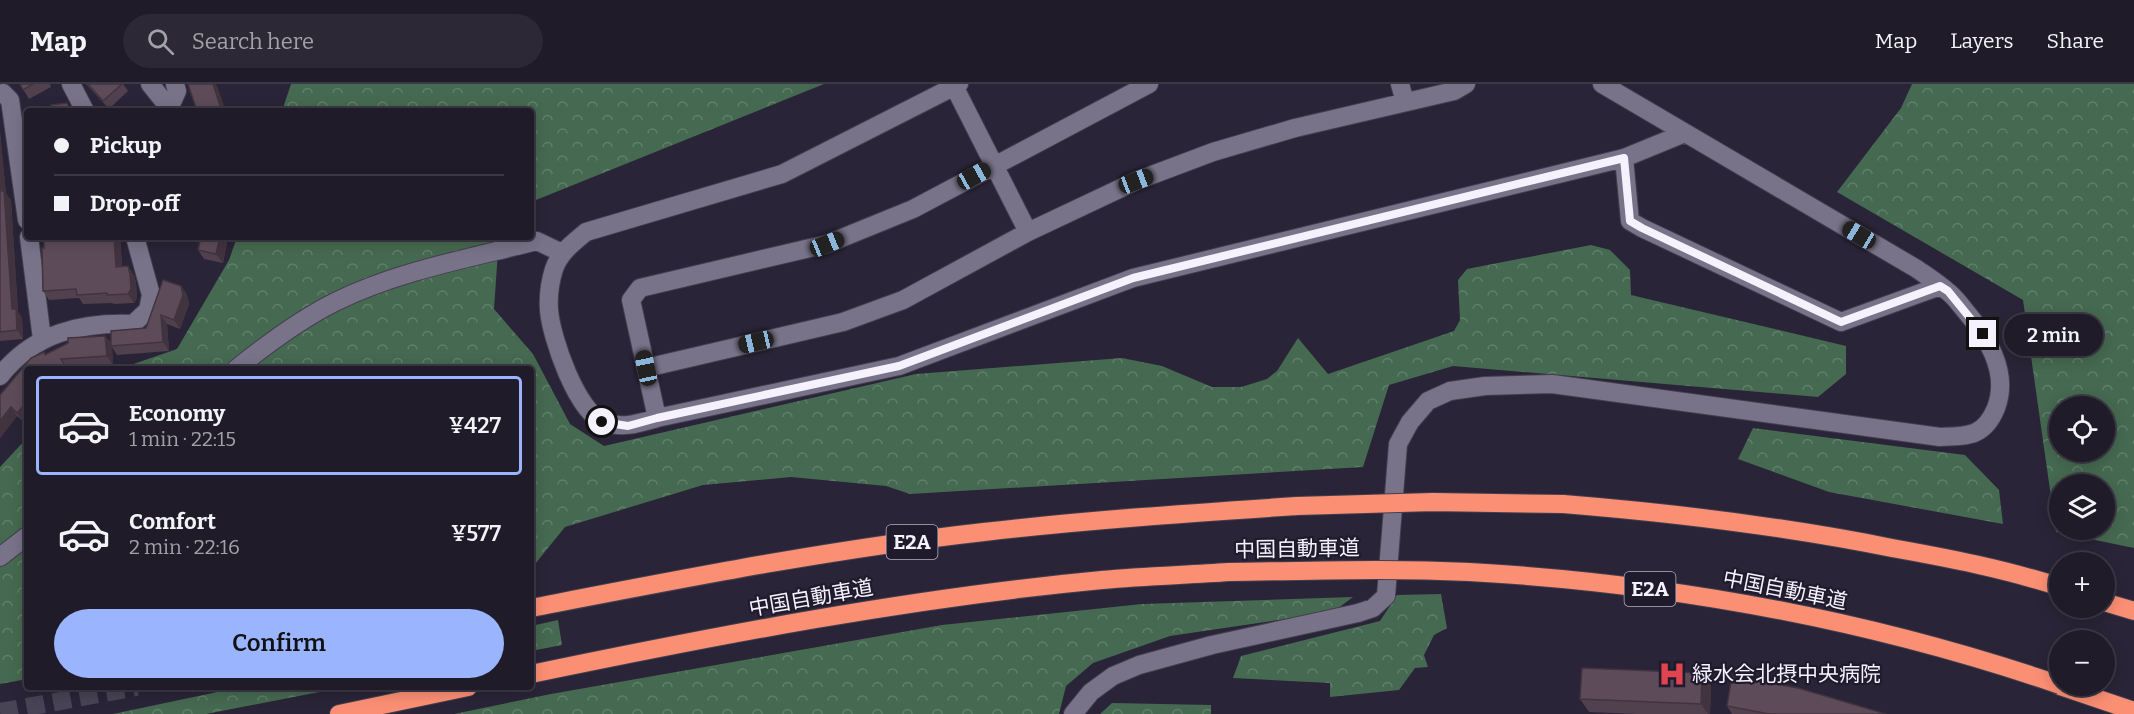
<!DOCTYPE html>
<meta charset="utf-8">
<style>
body{margin:0;font-family:Bitter,"Noto Sans JP",serif;background:#2c2835;color:#f1f3f6;height:100vh;display:flex;flex-direction:column;font-size:22px;white-space:nowrap}
*{box-sizing:border-box;margin:0}
p{font-size:20px;color:#a1a1a8}
.icon{flex:none;width:33px;height:33px;fill:none;stroke:currentColor;stroke-width:2;stroke-linecap:round;stroke-linejoin:round}
.map{position:relative;flex:1;overflow:hidden}
.side{position:absolute;left:24px;top:282px;width:510px;height:324px;display:flex;flex-direction:column;background:#1f1b29;border-radius:6px;box-shadow:0 3px 15px #0003,0 0 0 2px #3c3946}
.side>*{flex:none}
.hud{position:absolute;left:24px;top:24px;width:510px;height:132px;border-radius:6px;box-shadow:0 3px 15px #0003,0 0 0 2px #3c3946;display:grid;align-content:center;height:132px;padding:0 30px;background:#1f1b29}
.controls{position:absolute;left:2049px;top:312px;display:grid;gap:12px}
.controls a{display:grid;place-items:center;width:66px;height:66px;border-radius:50%;background:#1f1b29;box-shadow:0 3px 15px #0003,0 0 0 2px #3c3946;font-size:30px}
.end{position:absolute;width:27px;height:27px;margin:-14px;border:8px solid #f5f2fe;background:#111;box-shadow:0 0 0 3px #111}
.from{border-radius:50%}
.bubble{position:absolute;height:42px;border-radius:21px;background:#1f1b29;box-shadow:0 3px 15px #0003,0 0 0 2px #3c3946;font-size:20px;font-weight:600;line-height:42px;text-align:center}
.car{position:absolute;width:18px;height:36px;margin:-18px -9px;border-radius:8px;box-shadow:0 0 4px 2px #0007;background:linear-gradient(#222 24%,#8ab4d8 0 40%,#222 0 76%,#8ab4d8 0 86%,#222 0)}
.hud b{display:flex;align-items:center;gap:21px;height:57px;font-size:22px}
.hud b+b{border-top:2px solid #3c3946}
.hud i{width:15px;height:15px;background:#f1f3f6}
ul{padding:10px 0 0;list-style:none}
li{display:flex;align-items:center;gap:18px;height:99px;margin:0 12px 9px;padding:0 18px;border:3px solid transparent;border-radius:6px}
li div{flex:1}
li b{display:block;font-size:22px}
li em{font-style:normal;font-weight:600}
li.active{border-color:#9ab5fd}
li>.icon{width:54px;height:54px;stroke-width:1.5}
.button{display:flex;gap:12px;margin-top:auto;padding:12px 30px}
.button a{flex:1;height:69px;border-radius:36px;background:#9ab5fd;color:#111;font-size:24px;font-weight:600;line-height:69px;text-align:center}
header{display:flex;align-items:center;gap:36px;box-sizing:border-box;height:84px;padding:0 30px;background:#1f1b29;border-bottom:2px solid #3c3946}
header strong{font-size:28px}
nav{display:flex;gap:33px;margin-inline-start:auto;font-size:21px}
.search{width:420px;height:54px;background:#2c2835;display:flex;align-items:center;gap:15px;box-sizing:border-box;padding:0 21px;border-radius:33px;color:#a1a1a8;font-size:22px}
.map>svg:first-child{display:block}
.forest{fill:url(#forest-crowns);fill-rule:evenodd}
.lines{fill:none;stroke-linecap:round;stroke-linejoin:round}
.highway-tunnel{stroke:#484355;stroke-width:18;stroke-dasharray:18 9;stroke-linecap:butt}
.minor-casing{stroke:#443f4f;stroke-width:20}
.highway-casing{stroke:#443f4f;stroke-width:20}
.minor{stroke:#797389;stroke-width:18}
.highway{stroke:#fb8f74;stroke-width:18}
.highway-bridge-casing{stroke:#443f4f;stroke-width:20;stroke-linecap:butt}
.highway-bridge{stroke:#fb8f74;stroke-width:18}
.wall{fill:#51404d}
.shaded-wall{fill:#42343e}
.building{fill:#5e4b59;stroke:#42343e;stroke-width:1.5}
.route{stroke:#f5f2fe;stroke-width:8}
.labels{text-anchor:middle;stroke-width:4.5;stroke-linejoin:round;paint-order:stroke}
.shield{fill:#201b2c;stroke:#b5b2bf;stroke-width:1.5}
.shield-label{font-size:20px;font-weight:bold;fill:#f5f2fe}
.street-label{font-size:21px;fill:#f5f2fe;stroke:#201b2c}
.poi-label{font-size:21px;fill:#f5f2fe;stroke:#201b2c;text-anchor:start}
</style>
<header>
<strong>Map</strong>
<div class="search"><svg class="icon" aria-label="search" viewBox="0 0 24 24"><circle cx="10" cy="10" r="6"/><path d="M15 15l6 6"/></svg>Search here</div>
<nav><a>Map</a><a>Layers</a><a>Share</a></nav>
</header>
<div class="map">
<svg width="2134" height="630" viewBox="0 0 2134 630">
<defs>
<pattern id="forest-crowns" width="20" height="18" patternUnits="userSpaceOnUse" patternTransform="scale(1.5)"><rect width="20" height="18" fill="#466951"/><path d="M2 6a3 3 0 1 1 6 0M12 15a3 3 0 1 1 6 0" fill="none" stroke="#617f6b"/></pattern>
</defs>
<rect width="100%" height="100%" fill="#292437"/>
<path class="forest" d="M291 0H824L531 118V27H282Z
M1912 0H2134V464L2056 448 2023 216 1837 108 1901 24ZM2060 322H2104V368H2060ZM2060 400H2104V446H2060Z
M237 153H499L494 225 533 270 570 340 604 362 916 290 1122 274 1162 282 1212 303H1241L1267 295 1277 287 1298 254 1328 290 1454 247 1460 236 1458 196 1467 185 1591 161 1610 166 1630 186 1631 211 1846 262V290L1818 313 1453 282 1389 301 1363 383 910 410 886 402 791 393 703 401 565 443 531 485V285H119L177 265 229 176Z
M1753 344 1965 371 1999 406 2003 440 1829 408 1738 375Z
M27 354V595L0 600V383Z
M1441 510 1447 544 1434 551 1424 571 1428 583 1415 584 1399 606 1330 613V599L1233 594 1241 572 1380 537 1397 511Z
M1353 513 1333 528 1170 552 1093 579 1066 602 1059 630H454L551 610 942 541 1142 520Z
M558 536 562 561 531 567V542Z
M241 603H345L206 630H113Z
M1112 619 1211 621V630H1100Z"/>
<g class="lines">
<path class="highway-tunnel" d="M0 628 137 603"/>
<defs>
<path id="minor" d="M71 0 85 27
M150 0 162 15 168 17 173 16 177 7 175 0
M959 0 782 90 586 148C573 159 560 168 554 185 550 198 548 213 549 226 551 253 577 329 604 338 623 345 639 339 657 334L899 282 1133 194 1624 74 1685 49
M1400 0 1405 18
M954 2 1028 148
M0 10 3 9 10 16 27 136
M1624 74 1630 137 1642 144 1841 238 1940 202
M29 153 42 255
M646 284 843 238 903 216 1028 148 1136 97 1213 68 1295 44 1454 7 1466 0
M236 285C267 260 299 236 335 218 398 187 470 174 537 157L562 169
M0 292C34 249 81 238 133 240L148 226 151 211 135 153
M657 334 631 216 640 204 827 160 913 125 1149 0
M0 473 27 452
M1073 630 1091 608 1113 592 1139 581 1212 561 1358 529 1373 524 1386 512 1398 360 1410 338 1428 317 1450 307 1485 302 1552 300 1940 353C1968 352 1984 353 1996 324 2010 287 1986 251 1963 224 1958 218 1953 211 1947 207 1938 199 1927 192 1917 185L1602 0"/>
<path id="highway" d="M1563 420C1675 429 1782 442 1892 464 1948 474 2005 485 2060 503
M2104 518 2134 527
M531 524C681 495 832 465 984 448 1088 436 1193 429 1297 422
M531 590C719 551 910 514 1102 496 1144 492 1186 491 1229 488
M2060 602 2134 627
M339 630 468 603"/>
</defs>
<use href="#minor" class="minor-casing"/>
<use href="#highway" class="highway-casing"/>
<use href="#minor" class="minor"/>
<use href="#highway" class="highway"/>
<defs>
<path id="highway-bridge" d="M1297 422 1433 418 1563 420
M1229 488C1309 487 1389 484 1469 488 1669 499 1870 536 2060 601"/>
</defs>
<use href="#highway-bridge" class="highway-bridge-casing"/>
<use href="#highway-bridge" class="highway-bridge"/>
</g>
<path class="wall" d="M20 0H50L51 3 29 15Z
M86 0H123L128 7 109 25Z
M0 48 6 110 11 116 18 228 22 234 23 255 0 257Z
M44 153H120L122 182 134 191 136 199 137 214 134 219 114 220 112 219 83 220 79 214 49 216 43 207 44 164Z
M227 159 223 179 204 175 198 166Z
M163 196 181 202 187 211 189 220 180 245 167 240 169 267 117 271 112 263 113 281 68 284V285H27V334L24 338 17 332 0 354V311L31 274 44 268 45 270 68 259V254L105 252 111 259V247L146 244Z
M1702 589 1711 602 1710 630H1637L1589 628 1580 615Z
M1727 622 1886 630H1732Z"/>
<path class="shaded-wall" d="M213 0H215L217 2 226 27H222Z
M0 48 6 110 11 116 18 228 22 234 23 255 17 246 12 225 0 99Z
M114 153H120L123 192 116 183Z
M220 153H223L227 159 223 179 216 170Z
M128 182 134 191 136 199 137 214 134 219 128 210Z
M181 202 187 211 189 220 180 245 174 236Z
M161 231 167 240 169 267 163 258Z
M105 252 112 261 113 281 107 272Z
M27 318V334L24 338 17 329Z
M11 323 17 332 0 354V337Z
M1702 589 1711 602 1710 630H1708L1701 620Z"/>
<path class="building" d="M20 0H33L23 6Z
M88 0H122L103 17Z
M188 0H213L222 27H195L194 24H196Z
M67 19 71 27H52L51 21Z
M23 35H27V51L26 52Z
M0 99 1 107H4L12 225H16L17 246 0 248Z
M44 153H114L116 183 128 182 130 190 131 205 128 210 107 211V209L77 211 76 205 43 207 42 164H44Z
M201 153H220L216 170 198 166Z
M163 196 181 202 183 211 174 236 161 231 163 258 111 262V247L146 244Z
M105 252 107 272 61 275 66 284 63 285H27V318L17 329 11 323 0 337V311L31 274 44 268 45 271 68 259V254Z
M1582 584 1702 589 1701 620 1580 615Z
M1732 592 1798 604 1886 630H1769L1727 622Z"/>
<g class="lines">
<path class="route" d="M602 338 628 342 657 334 899 282 1133 194 1624 74 1630 137 1642 144 1841 238 1940 202 1948 207 1983 250"/>
</g>
<defs>
<symbol id="hospital-bare" viewBox="-9 -9 18 18"><path d="M-5-5h3v3.5h4V-5h3V5h-3V1.5h-4V5h-3Z" fill="#e0444e" stroke="#201b2c" stroke-width="2.5" paint-order="stroke"/></symbol>
</defs>
<g fill-rule="evenodd">
<use href="#hospital-bare" x="1653" y="571" width="38" height="38"/>
</g>
<g class="labels">
<g class="shield">
<rect x="886.5" y="441" width="51" height="34" rx="4.5"/>
<rect x="1624.5" y="488" width="51" height="34" rx="4.5"/>
</g>
<g class="shield-label">
<text x="912" y="465">E2A</text>
<text x="1650" y="512">E2A</text>
</g>
<g class="street-label">
<text transform="translate(1297 465) rotate(-1)" y="7">中国自動車道</text>
<text transform="translate(1785 506) rotate(11)" y="7">中国自動車道</text>
<text transform="translate(811 514) rotate(-10)" y="7">中国自動車道</text>
</g>
<g class="poi-label">
<text x="1692" y="597">緑水会北摂中央病院</text>
</g>
</g>
</svg>
<div class="controls">
<a><svg class="icon" aria-label="locate" viewBox="0 0 24 24"><circle cx="12" cy="12" r="6"/><path d="M12 2v4M12 18v4M2 12h4M18 12h4"/></svg></a>
<a><svg class="icon" aria-label="layers" viewBox="0 0 24 24"><path d="M12 4l9 5-9 5-9-5zM3 14l9 5 9-5"/></svg></a>
<a>+</a>
<a>−</a>
</div>
<i class="end from" style="left:602px;top:338px"></i>
<i class="end" style="left:1983px;top:250px"></i>
<div class="bubble" style="left:2004px;top:230px;width:99px">2 min</div>
<i class="car" style="left:974px;top:92px;rotate:61deg"></i>
<i class="car" style="left:1136px;top:97px;rotate:69deg"></i>
<i class="car" style="left:1859px;top:151px;rotate:301deg"></i>
<i class="car" style="left:827px;top:160px;rotate:68deg"></i>
<i class="car" style="left:756px;top:258px;rotate:257deg"></i>
<i class="car" style="left:646px;top:284px;rotate:348deg"></i>
<div class="hud">
<b><i class="from"></i>Pickup</b>
<b><i></i>Drop-off</b>
</div>
<section class="side">
<ul>
<li class="active"><svg class="icon" aria-label="car" viewBox="0 0 24 24"><path d="M5 17H2v-5l4-1 3-4h7l3 4 3 1v5h-3M9 17h6M6 11h13"/><circle cx="7" cy="17" r="2"/><circle cx="17" cy="17" r="2"/></svg><div><b>Economy</b><p>1 min · 22:15</p></div><em>¥427</em></li>
<li><svg class="icon" aria-label="car" viewBox="0 0 24 24"><path d="M5 17H2v-5l4-1 3-4h7l3 4 3 1v5h-3M9 17h6M6 11h13"/><circle cx="7" cy="17" r="2"/><circle cx="17" cy="17" r="2"/></svg><div><b>Comfort</b><p>2 min · 22:16</p></div><em>¥577</em></li>
</ul>
<div class="button"><a>Confirm</a></div>
</section>
</div>
